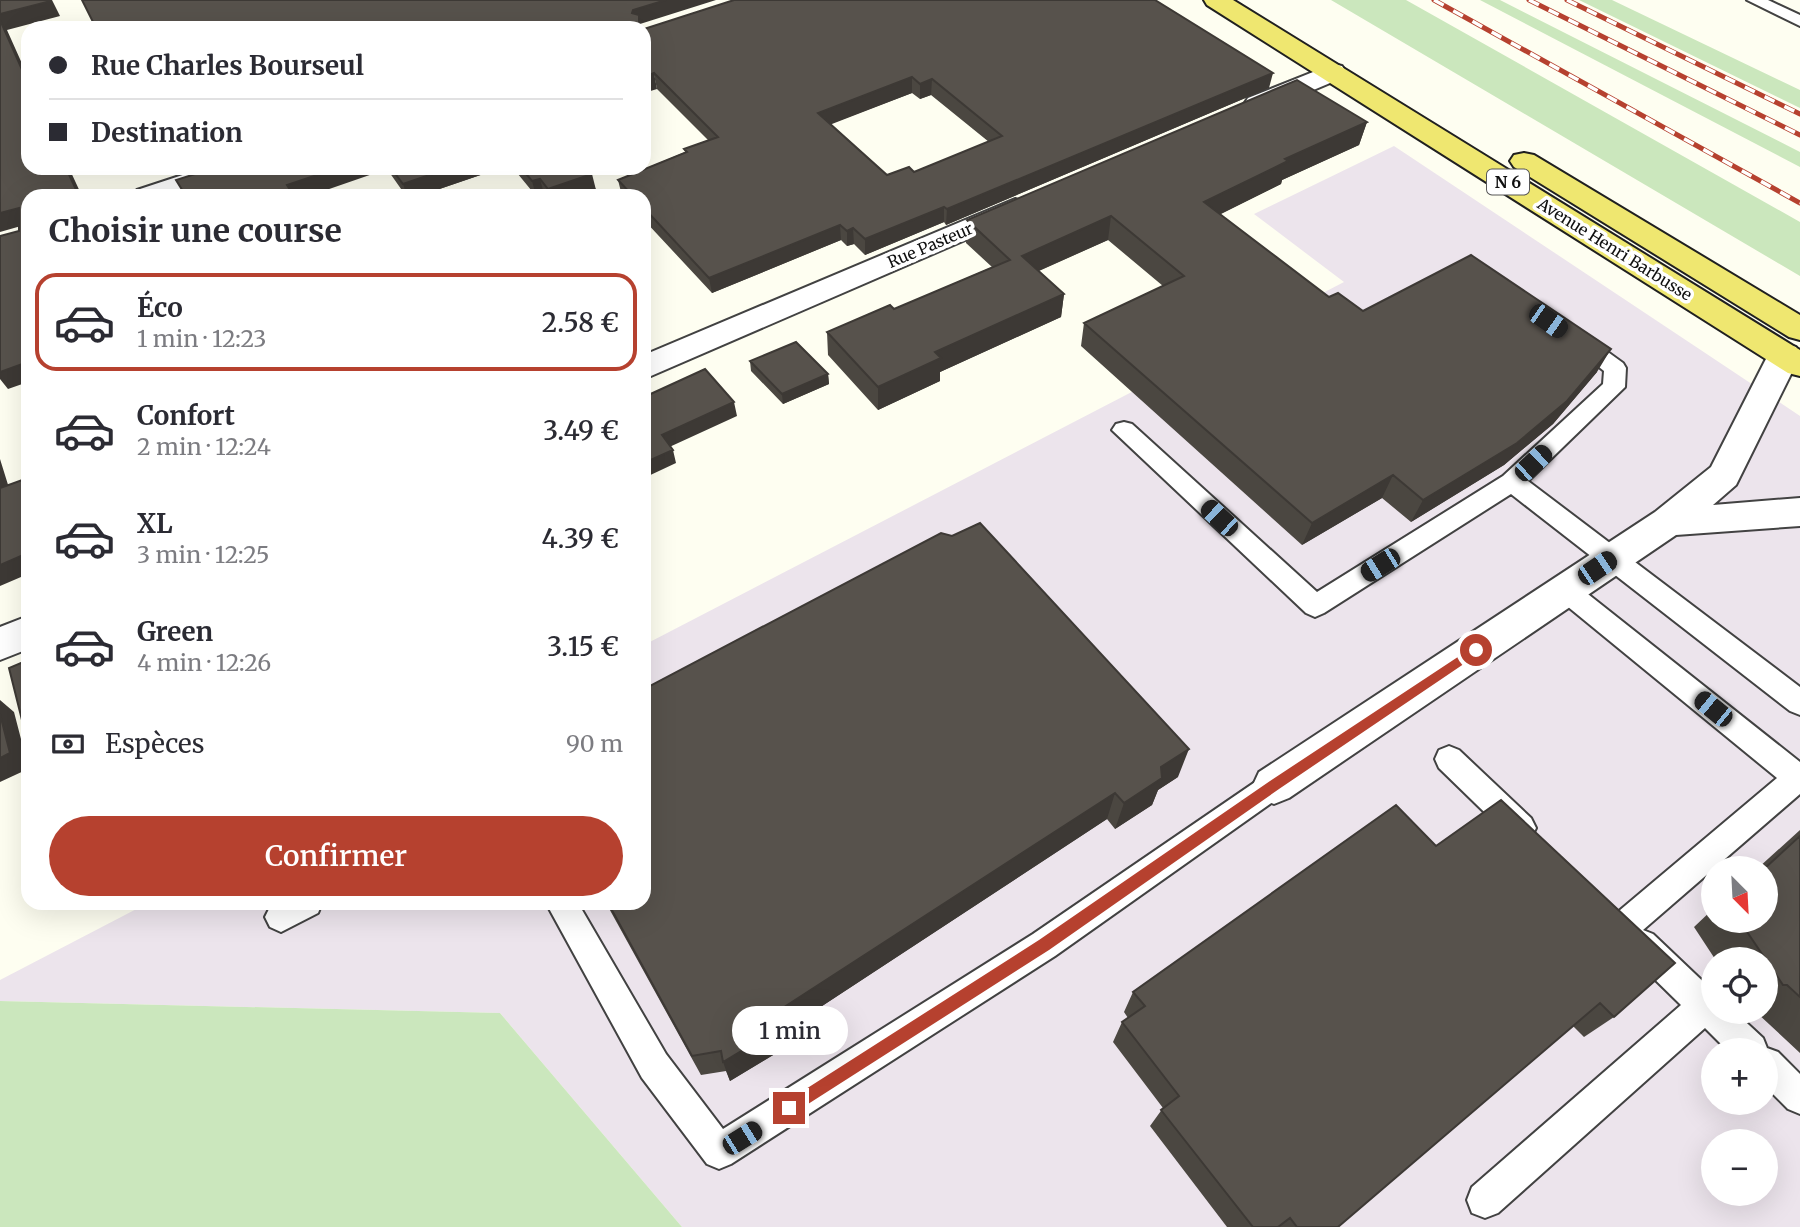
<!DOCTYPE html>
<html lang="fr">
<meta charset="utf-8">
<style>
body{margin:0;font-family:Merriweather,serif;background:#f7f7f7;color:#2b2b33;height:100vh;display:flex;flex-direction:column;font-size:26px;white-space:nowrap}
*{box-sizing:border-box;margin:0}
p{font-size:23px;color:#7c7c81}
.icon{flex:none;width:38px;height:38px;fill:none;stroke:currentColor;stroke-width:2;stroke-linecap:round;stroke-linejoin:round}
.map{position:relative;flex:1;overflow:hidden}
.sheet{position:absolute;left:21px;top:189px;width:630px;height:721px;display:flex;flex-direction:column;background:#fff;border-radius:21px;box-shadow:0 7px 28px #0002}
.sheet>*{flex:none}
.top-card{position:absolute;left:21px;top:21px;width:630px;height:154px;border-radius:21px;box-shadow:0 7px 28px #0002;display:grid;align-content:center;height:154px;padding:0 28px;background:#fff}
.needle{width:46px;rotate:156deg}
.buttons{position:absolute;left:1701px;top:856px;display:grid;gap:14px}
.buttons a{display:grid;place-items:center;width:77px;height:77px;border-radius:50%;background:#fff;box-shadow:0 7px 28px #0002;font-size:35px}
.end{position:absolute;width:32px;height:32px;margin:-16px;border:9px solid #b6412f;background:#fff;box-shadow:0 0 0 4px #fff}
.from{border-radius:50%}
.bubble{position:absolute;height:49px;border-radius:24px;background:#fff;box-shadow:0 7px 28px #0002;font-size:23px;font-weight:600;line-height:49px;text-align:center}
.car{position:absolute;width:21px;height:42px;margin:-21px -10px;border-radius:9px;box-shadow:0 0 5px 2px #0007;background:linear-gradient(#222 24%,#8ab4d8 0 40%,#222 0 76%,#8ab4d8 0 86%,#222 0)}
.top-card b{display:flex;align-items:center;gap:24px;height:66px;font-size:26px}
.top-card b+b{border-top:2px solid #e1e1e2}
.top-card i{width:18px;height:18px;background:#2b2b33}
ul{padding:0;list-style:none}
li{display:flex;align-items:center;gap:21px;height:98px;margin:0 14px 10px;padding:0 14px;border:4px solid transparent;border-radius:21px}
li div{flex:1}
li b{display:block;font-size:26px}
li em{font-style:normal;font-weight:600}
li.on{border-color:#b6412f}
li>.icon{width:63px;height:63px;stroke-width:1.5}
h2{padding:0 28px;font-size:32px;line-height:84px}
.pay{display:flex;align-items:center;gap:18px;height:77px;padding:0 28px;font-size:26px}
.pay p{margin-inline-start:auto}
.cta{display:flex;gap:14px;margin-top:auto;padding:14px 28px}
.cta a{flex:1;height:80px;border-radius:42px;background:#b6412f;color:#fff;font-size:28px;font-weight:600;line-height:80px;text-align:center}
.map>svg:first-child{display:block}
.industrial{fill:#ece4ec;fill-rule:evenodd}
.green{fill:#cbe7bd}
.lines{fill:none;stroke-linecap:round;stroke-linejoin:round}
.service-casing{stroke:#424242;stroke-width:4}
.minor-casing{stroke:#424242;stroke-width:4}
.primary-casing{stroke:#202020;stroke-width:4}
.service{fill:#fff;fill-rule:evenodd}
.minor{fill:#fff;fill-rule:evenodd}
.primary{fill:#efe770;fill-rule:evenodd}
.rail-casing{stroke:#b6412f;stroke-width:5}
.rail{stroke:#fff;stroke-width:3.5;stroke-dasharray:11;stroke-linecap:butt}
.wall{fill:#4b4741;fill-rule:evenodd}
.shaded-wall{fill:#3d3935}
.building{fill:#57524c;stroke:#3d3935;stroke-width:2;fill-rule:evenodd}
.route{fill:#b6412f}
.labels{text-anchor:middle;stroke-width:7;stroke-linejoin:round;paint-order:stroke}
.shield{fill:#fff;stroke:#575757;stroke-width:2}
.shield-label{font-size:16px;font-weight:bold;fill:#0f0f0f}
.far-street-label{font-size:16px;fill:#0f0f0f;stroke:#fff}
</style>
<div class="map">
<svg width="1800" height="1227" viewBox="0 0 1800 1227">
<rect width="100%" height="100%" fill="#fefef1"/>
<path class="industrial" d="M1394 146 1800 416V1227H682L500 1013 0 1001V980L148 903H644V645L1344 282 1254 214ZM1713 868H1766V920H1713ZM1713 959H1766V1012H1713ZM1713 1050H1766V1102H1713ZM1713 1141H1766V1194H1713Z"/>
<path class="green" d="M1331 0H1406L1800 222V276Z
M1480 0H1500L1800 152V167Z
M1579 0H1612L1800 90V108Z
M0 1001 500 1013 682 1227H0Z"/>
<g class="lines">
<defs>
<path id="service" d="M1747 0H1768L1800 15V26Z
M1575 332 1583 334 1623 363 1626 368 1625 387 1528 481 1800 687V715L1790 711 1511 494 1324 613 1315 617 1306 613 1112 430 1116 424 1124 422 1132 424 1317 592 1503 476 1603 384 1604 371 1564 339 1567 334Z
M1565 580 1574 583 1800 762V794L1643 930 1653 934 1713 991V1012H1735L1763 1038 1767 1048 1778 1052 1800 1074V1114L1788 1109 1766 1087V1050H1727L1705 1028 1498 1213 1485 1218 1472 1213 1467 1200 1472 1187 1681 1005 1631 956 1626 945 1628 940 1624 942 1613 938 1608 927 1613 916 1777 778 1556 597 1552 590 1556 583Z
M1449 746 1459 750 1531 818 1536 828 1531 838 1521 842 1511 838 1439 768 1435 759 1439 750Z
M1274 772 1284 776 1288 785 1284 794 1055 956 731 1164 719 1169 707 1164 642 1078 546 903H578L666 1054 723 1129 1033 934 1264 776Z
M277 903H322L318 913 281 932 270 927 265 917 270 907Z"/>
<path id="minor" d="M1333 64 1342 66 1346 72 1342 78 1266 110 1257 112 1248 110 1244 104 1248 98Z
M204 168H247L243 174 176 196H133L137 190Z
M1015 199 1025 202 1030 208 1025 214 644 379V355Z
M1784 344 1796 347 1800 356 1736 485 1713 505 1800 498V526L1676 535 1289 798 1274 804 1259 798 1253 785 1259 772 1655 512 1711 467 1768 355 1772 347Z
M28 616V649L0 660V627Z"/>
<path id="primary" d="M1204 0H1233L1800 350V376L1788 373 1207 5Z
M1524 153 1534 155 1800 315V340L1789 337 1514 167 1510 161 1514 155Z"/>
</defs>
<use href="#service" class="service-casing"/>
<use href="#minor" class="minor-casing"/>
<use href="#primary" class="primary-casing"/>
<use href="#service" class="service"/>
<use href="#minor" class="minor"/>
<use href="#primary" class="primary"/>
<defs>
<path id="rail" d="M1434 0 1800 203
M1529 0 1800 135
M1567 0 1800 114"/>
</defs>
<use href="#rail" class="rail-casing"/>
<use href="#rail" class="rail"/>
</g>
<path class="wall" d="M644 29 1269 88 946 225 944 222 865 255 854 244 847 246 841 240 712 293 644 220V196H622L618 180 685 152 684 149 708 140 657 89ZM912 93 920 99 931 95 989 142 914 172 887 175 830 124Z
M1367 122 1359 145 1282 180 1281 184 1220 214 1329 297 1363 311 1597 372 1553 424 1504 465 1411 522 1382 498 1302 545 1081 346 1084 323 1163 286 1108 240 1039 271 1064 294 1061 317 940 372V381L878 410 828 355 827 332 894 309 992 267 966 243 967 220Z
M214 168H501L419 196H406L387 169 184 193Z
M513 168H587L596 190 578 196H545L544 194 536 196Z
M750 361 828 374 829 384 783 404 751 371Z
M1178 777 1158 790 1152 805 1115 829 1107 819 784 1031 788 1046 730 1081 726 1071 701 1075 606 903H644Z
M1800 830V1053L1756 1012H1766V959H1715L1694 927 1713 909V920H1766V868H1758Z
M1436 846 1614 1017 1584 1037 1573 1026 1338 1227H1227L1150 1126 1163 1108 1113 1042 1122 1022 1128 1018 1124 1012 1133 992Z"/>
<path class="shaded-wall" d="M52 0 60 16 7 30 28 77V83L0 20V14Z
M666 0H716L640 24 641 28H639L632 13 633 10Z
M654 73 657 89 644 93V77Z
M1273 73 1269 88 946 225 947 209Z
M912 77V93L819 129 818 113Z
M932 79 931 95 920 99V84Z
M1367 122 1359 145 1282 180 1281 184 1199 225 1204 202 1285 159Z
M66 168H69L82 196H79Z
M170 168H196L174 175Z
M338 168H387V169L309 196H292L287 185Z
M450 168H501L419 196H407L403 184Z
M592 174 596 190 578 196H550L548 189Z
M540 179 544 194 536 196 532 181Z
M944 207V222L865 255V239Z
M19 208 28 224 0 232V213Z
M1111 216 1108 240 1020 279 1022 256Z
M840 225 841 240 712 293 709 278Z
M853 228 854 244 847 246V231Z
M1064 294 1061 317 940 372V381L878 410V387L935 352Z
M1611 349 1597 372 1553 424 1504 465 1411 522 1423 500Z
M28 362V382L8 389 0 379V372Z
M828 374 829 384 783 404 782 394Z
M734 402 737 416 665 449 662 435Z
M673 450 676 463 644 478V463Z
M0 459 14 504 0 489Z
M1393 475 1382 498 1302 545 1312 523Z
M28 553V574L0 586V565Z
M0 700 14 712 28 766V769L0 782Z
M28 717V725L22 720Z
M1189 749 1178 777 1158 790 1152 805 1115 829 1124 803 1161 767Z
M1115 793 1107 819 784 1031 788 1046 730 1081 723 1062 775 1013Z"/>
<path class="building" d="M0 0H51V1L0 14Z
M82 0H666L633 10 632 13 639 15V27L641 28H96Z
M734 0H1155L1273 73 947 209 944 207 865 239 853 228 847 231 840 225 709 278 644 208V196H633L618 180 687 152 684 149 718 137 654 73 644 77V29ZM912 77 920 84 932 79 1002 136 914 172 909 167 887 175 818 113Z
M0 20 28 83V168H66L79 196H28V362L0 372V236L19 231V208L0 213Z
M1297 80 1367 122 1285 159 1288 161 1204 202 1329 297 1338 293 1363 311 1471 255 1611 349 1567 401 1517 443 1423 500 1393 475 1312 523 1084 323 1184 276 1111 216 1022 256 1064 294 935 352 941 358 878 387 827 332 890 305 894 309 1010 260 967 220Z
M214 168H338L287 185 294 196H175L184 193 176 180Z
M391 168H450L403 184Z
M521 168H587L592 174 548 189 540 179 532 181Z
M796 342 828 374 782 394 750 361Z
M705 369 734 402 662 435 673 450 644 463V397Z
M28 478V553L0 565V488Z
M980 523 1189 749 1161 767 1162 778 1124 803 1115 793 775 1013 783 1026 723 1062 721 1051 692 1056 608 903H644V689L941 533 952 536Z
M28 660V717L22 720 9 668Z
M0 714 10 753 0 758Z
M1501 800 1675 963 1614 1017 1600 1003 1338 1227H1297L1290 1218 1278 1227H1253L1161 1110 1179 1096 1122 1022 1145 1006 1133 992 1396 805 1436 846Z
M1800 836V997L1787 985H1783L1739 920H1766L1765 868Z"/>
<path class="route" d="M1476 645 1480 646V653L1279 789 1049 950 794 1113 789 1115 784 1113 781 1108 784 1103 1039 940 1270 781Z"/>
<g class="labels">
<rect class="shield" x="1487" y="169.5" width="42" height="25" rx="5"/>
<g class="shield-label">
<text x="1508" y="188">N 6</text>
</g>
<g class="far-street-label">
<text transform="translate(930 245) rotate(-23)" y="6">Rue Pasteur</text>
<text transform="translate(1615 249) rotate(32)" y="6">Avenue Henri Barbusse</text>
</g>
</g>
</svg>
<div class="buttons">
<a><svg class="needle" viewBox="-14 -14 28 28"><path d="M0-13l5 13h-10z" fill="#e53935"/><path d="M0 13l5-13h-10z" fill="#7c7c81"/></svg></a>
<a><svg class="icon" aria-label="locate" viewBox="0 0 24 24"><circle cx="12" cy="12" r="6"/><path d="M12 2v4M12 18v4M2 12h4M18 12h4"/></svg></a>
<a>+</a>
<a>−</a>
</div>
<i class="end from" style="left:1476px;top:650px"></i>
<i class="end" style="left:789px;top:1108px"></i>
<div class="bubble" style="left:732px;top:1006px;width:116px">1 min</div>
<i class="car" style="left:1548px;top:321px;rotate:125deg"></i>
<i class="car" style="left:1533px;top:463px;rotate:47deg"></i>
<i class="car" style="left:1219px;top:518px;rotate:313deg"></i>
<i class="car" style="left:1380px;top:565px;rotate:238deg"></i>
<i class="car" style="left:1597px;top:568px;rotate:56deg"></i>
<i class="car" style="left:1713px;top:709px;rotate:309deg"></i>
<i class="car" style="left:742px;top:1138px;rotate:58deg"></i>
<div class="top-card">
<b><i class="from"></i>Rue Charles Bourseul</b>
<b><i></i>Destination</b>
</div>
<section class="sheet">
<h2>Choisir une course</h2>
<ul>
<li class="on"><svg class="icon" aria-label="car" viewBox="0 0 24 24"><path d="M5 17H2v-5l4-1 3-4h7l3 4 3 1v5h-3M9 17h6M6 11h13"/><circle cx="7" cy="17" r="2"/><circle cx="17" cy="17" r="2"/></svg><div><b>Éco</b><p>1 min · 12:23</p></div><em>2.58 €</em></li>
<li><svg class="icon" aria-label="car" viewBox="0 0 24 24"><path d="M5 17H2v-5l4-1 3-4h7l3 4 3 1v5h-3M9 17h6M6 11h13"/><circle cx="7" cy="17" r="2"/><circle cx="17" cy="17" r="2"/></svg><div><b>Confort</b><p>2 min · 12:24</p></div><em>3.49 €</em></li>
<li><svg class="icon" aria-label="car" viewBox="0 0 24 24"><path d="M5 17H2v-5l4-1 3-4h7l3 4 3 1v5h-3M9 17h6M6 11h13"/><circle cx="7" cy="17" r="2"/><circle cx="17" cy="17" r="2"/></svg><div><b>XL</b><p>3 min · 12:25</p></div><em>4.39 €</em></li>
<li><svg class="icon" aria-label="car" viewBox="0 0 24 24"><path d="M5 17H2v-5l4-1 3-4h7l3 4 3 1v5h-3M9 17h6M6 11h13"/><circle cx="7" cy="17" r="2"/><circle cx="17" cy="17" r="2"/></svg><div><b>Green</b><p>4 min · 12:26</p></div><em>3.15 €</em></li>
</ul>
<div class="pay"><svg class="icon" aria-label="cash" viewBox="0 0 24 24"><path d="M3 7h18v10H3z"/><circle cx="12" cy="12" r="2"/></svg>Espèces<p>90 m</p></div>
<div class="cta"><a>Confirmer</a></div>
</section>
</div>
